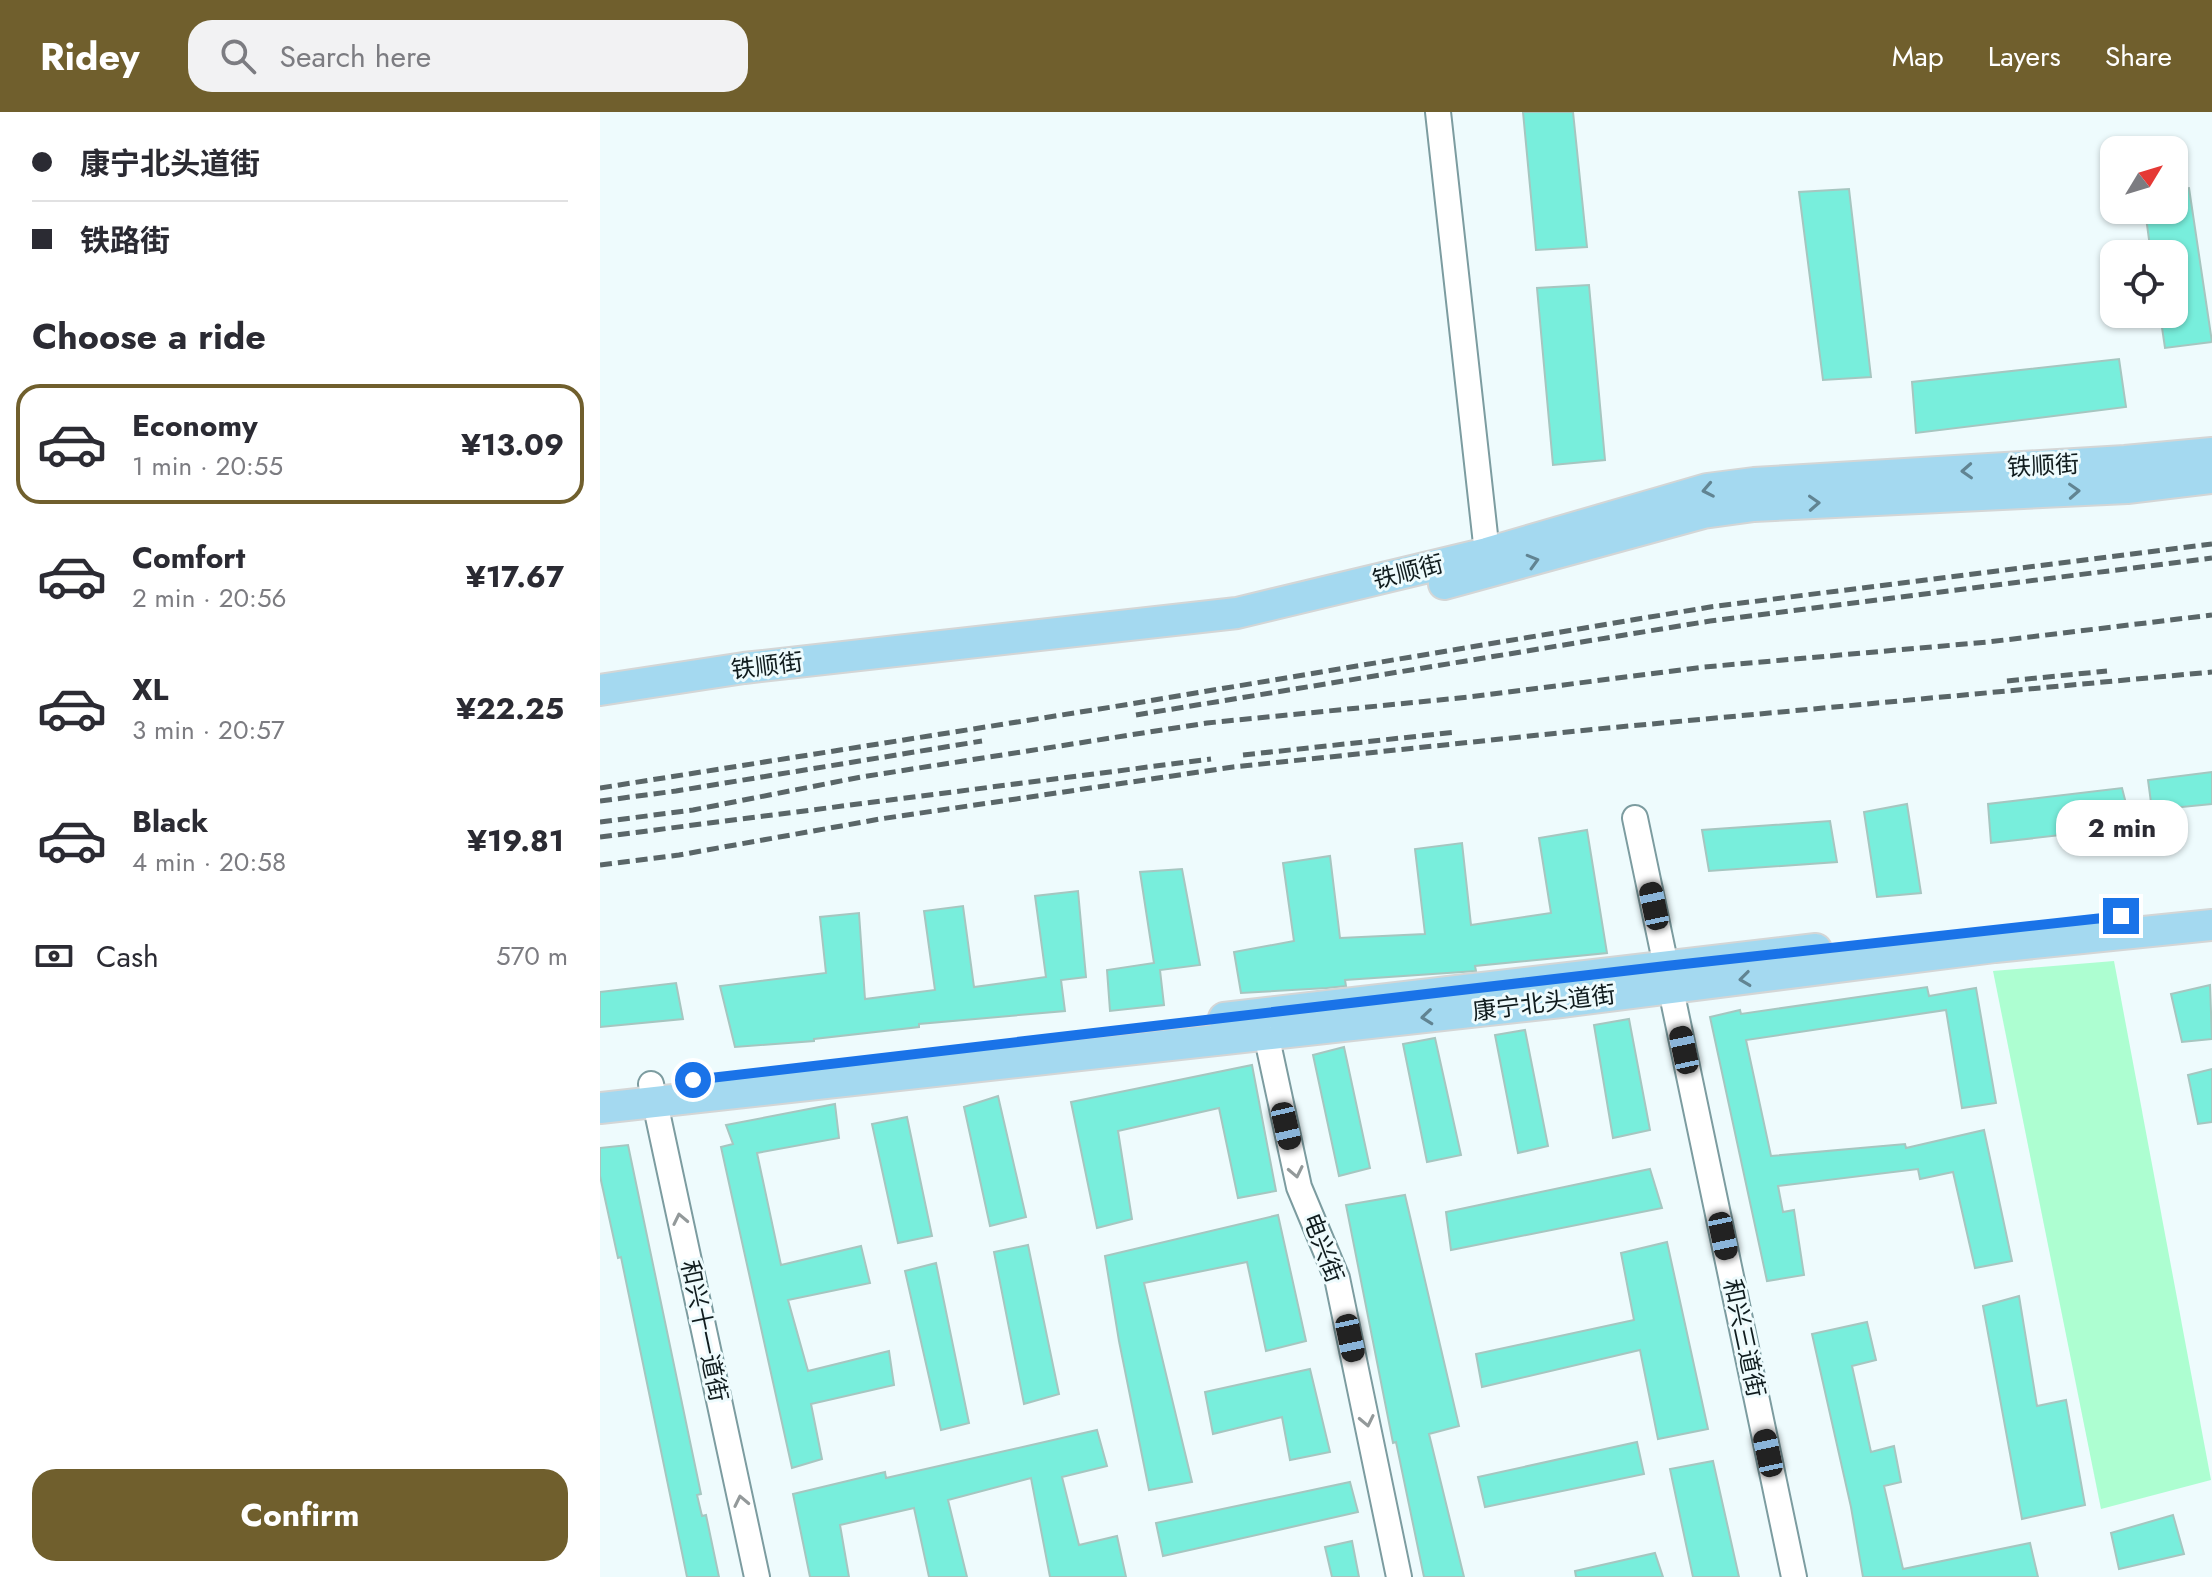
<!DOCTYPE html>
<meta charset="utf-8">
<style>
body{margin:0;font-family:Jost,"Noto Sans SC",sans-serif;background:#f2f2f3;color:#2b2b33;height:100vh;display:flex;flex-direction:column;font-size:30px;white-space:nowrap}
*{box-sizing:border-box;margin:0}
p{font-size:26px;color:#7c7c81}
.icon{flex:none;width:44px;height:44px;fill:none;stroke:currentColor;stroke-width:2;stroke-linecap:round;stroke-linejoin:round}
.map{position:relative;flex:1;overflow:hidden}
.side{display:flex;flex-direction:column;background:#fff;width:600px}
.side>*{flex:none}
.banner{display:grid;align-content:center;height:176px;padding:0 32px;background:#fff}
.needle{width:52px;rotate:52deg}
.buttons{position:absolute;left:1500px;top:24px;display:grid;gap:16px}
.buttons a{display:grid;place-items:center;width:88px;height:88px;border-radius:16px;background:#fff;box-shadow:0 2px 6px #0004;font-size:40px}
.end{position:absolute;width:36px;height:36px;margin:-18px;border:10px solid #1a73e8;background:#fff;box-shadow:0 0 0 4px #fff}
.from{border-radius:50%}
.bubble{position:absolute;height:56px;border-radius:24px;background:#fff;box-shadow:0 2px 6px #0004;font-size:26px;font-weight:700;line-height:56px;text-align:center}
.car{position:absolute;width:24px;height:48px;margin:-24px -12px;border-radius:10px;box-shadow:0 0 6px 2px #0007;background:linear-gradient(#222 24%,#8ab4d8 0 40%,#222 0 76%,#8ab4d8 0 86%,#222 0)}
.banner b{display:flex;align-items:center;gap:28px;height:76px;font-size:30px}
.banner b+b{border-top:2px solid #e1e1e2}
.banner i{width:20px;height:20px;background:#2b2b33}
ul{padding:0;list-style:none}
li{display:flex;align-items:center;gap:24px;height:120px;margin:0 16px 12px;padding:0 16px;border:4px solid transparent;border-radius:24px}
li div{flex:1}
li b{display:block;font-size:30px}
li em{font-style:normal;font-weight:700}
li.current{border-color:#705f2d}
li>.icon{width:72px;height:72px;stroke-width:1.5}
h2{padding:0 32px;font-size:36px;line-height:96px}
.pay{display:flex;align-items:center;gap:20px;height:88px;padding:0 32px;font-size:30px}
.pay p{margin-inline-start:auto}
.cta{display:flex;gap:16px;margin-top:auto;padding:16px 32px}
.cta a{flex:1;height:92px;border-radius:24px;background:#705f2d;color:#fff;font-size:32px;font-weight:700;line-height:92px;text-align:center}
header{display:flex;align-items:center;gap:48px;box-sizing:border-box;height:112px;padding:0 40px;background:#705f2d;color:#fff}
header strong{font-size:38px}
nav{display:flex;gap:44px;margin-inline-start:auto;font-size:28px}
.search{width:560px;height:72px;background:#f2f2f3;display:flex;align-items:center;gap:20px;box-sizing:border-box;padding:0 28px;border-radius:24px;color:#7c7c81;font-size:30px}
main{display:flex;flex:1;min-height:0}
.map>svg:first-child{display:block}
.green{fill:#adfed1}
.building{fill:#78eedc;stroke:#a6c6c0;stroke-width:2}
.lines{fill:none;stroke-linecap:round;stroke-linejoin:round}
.minor-casing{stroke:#7c9ca0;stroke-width:28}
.major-casing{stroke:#d4d6d6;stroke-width:34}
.minor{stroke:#fff;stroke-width:24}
.major{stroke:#a4d9f0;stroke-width:30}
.rail{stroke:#5a6668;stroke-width:5;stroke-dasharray:12 6;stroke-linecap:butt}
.oneway{stroke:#618492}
.oneway2{stroke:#93999a}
.route{stroke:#1a73e8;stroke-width:10}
.labels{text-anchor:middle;stroke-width:6;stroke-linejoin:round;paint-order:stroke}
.street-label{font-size:24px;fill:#101c1e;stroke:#eefbfd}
</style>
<header>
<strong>Ridey</strong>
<div class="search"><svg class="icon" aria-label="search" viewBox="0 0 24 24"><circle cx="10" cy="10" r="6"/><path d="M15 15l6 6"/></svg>Search here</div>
<nav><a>Map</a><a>Layers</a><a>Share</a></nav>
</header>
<main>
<section class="side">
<div class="banner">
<b><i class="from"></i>康宁北头道街</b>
<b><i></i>铁路街</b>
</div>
<h2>Choose a ride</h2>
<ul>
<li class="current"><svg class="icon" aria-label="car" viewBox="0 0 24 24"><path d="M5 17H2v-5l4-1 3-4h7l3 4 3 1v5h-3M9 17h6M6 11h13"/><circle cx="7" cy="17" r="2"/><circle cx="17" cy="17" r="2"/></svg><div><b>Economy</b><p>1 min · 20:55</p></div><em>¥13.09</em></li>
<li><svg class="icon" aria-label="car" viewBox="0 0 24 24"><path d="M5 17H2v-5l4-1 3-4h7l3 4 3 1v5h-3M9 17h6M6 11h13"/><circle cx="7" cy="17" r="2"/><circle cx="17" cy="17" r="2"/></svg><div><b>Comfort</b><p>2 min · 20:56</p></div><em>¥17.67</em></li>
<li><svg class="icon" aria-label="car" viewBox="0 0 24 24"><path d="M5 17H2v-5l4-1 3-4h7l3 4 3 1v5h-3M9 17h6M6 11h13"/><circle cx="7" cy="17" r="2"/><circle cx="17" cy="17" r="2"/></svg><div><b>XL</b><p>3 min · 20:57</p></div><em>¥22.25</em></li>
<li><svg class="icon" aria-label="car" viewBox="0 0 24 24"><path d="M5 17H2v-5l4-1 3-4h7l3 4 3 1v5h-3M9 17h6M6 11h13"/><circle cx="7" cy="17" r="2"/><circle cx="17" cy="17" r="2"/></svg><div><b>Black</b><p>4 min · 20:58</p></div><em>¥19.81</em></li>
</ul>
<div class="pay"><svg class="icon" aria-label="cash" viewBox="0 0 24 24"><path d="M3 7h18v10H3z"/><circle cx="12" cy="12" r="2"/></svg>Cash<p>570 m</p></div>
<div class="cta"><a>Confirm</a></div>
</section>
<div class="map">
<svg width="1612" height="1465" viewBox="0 0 1612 1465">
<rect width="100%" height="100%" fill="#eefbfd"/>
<path class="green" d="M1514 849 1611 1368 1501 1397 1393 859Z"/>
<path class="building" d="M923 0H973L987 135 936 138Z
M1589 76 1612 230 1565 236 1560 202H1574V142H1551L1545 98H1574V78Z
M1249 77 1271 265 1223 268 1199 80Z
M989 173 1005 348 953 353 937 176Z
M1519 247 1526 295 1316 321 1312 270Z
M1612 660V692L1552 698 1548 668Z
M1522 676 1532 715 1391 731 1388 692Z
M1307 692 1321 781 1277 785 1264 700Z
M1230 709 1237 750 1109 759 1102 718Z
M987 718 1007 841 875 854 876 859 862 860 745 868 746 874 727 876 641 881 634 840 694 829 683 751 730 744 740 826 825 822 815 737 862 731 871 813 951 801 939 726Z
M582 757 600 853 560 858 564 893 510 899 507 858 554 851 540 760Z
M478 779 486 865 461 868 465 899 319 912V915L214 927V929L135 935 120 874 226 861 220 805 259 801 265 887 335 878 324 799 363 794 374 875 446 865 435 784Z
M76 871 83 907 0 915V880Z
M1610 873 1612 927 1582 930 1571 882Z
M1327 875 1329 884 1376 876 1396 991 1362 996 1346 898 1146 928 1171 1044 1305 1032 1306 1036 1384 1018 1412 1149 1375 1156 1353 1060 1320 1067 1318 1057 1178 1074 1183 1100 1194 1098 1204 1163 1167 1169 1110 905 1140 898 1141 902Z
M1029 907 1050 1018 1013 1026 994 913Z
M925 918 948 1034 918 1041 895 923Z
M835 926 861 1043 827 1050 803 932Z
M744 935 770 1056 739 1064 713 943Z
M652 953 676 1079 638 1086 619 996 518 1019 532 1107 497 1116 471 990Z
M1612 957V1010L1598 1012 1588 963Z
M398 984 426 1105 390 1114 364 995Z
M235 992 239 1026 157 1041 181 1153 261 1134 270 1171 188 1188 208 1259 289 1239 294 1273 211 1292 222 1347 192 1356 121 1035 133 1032 126 1013Z
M307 1005 332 1124 298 1131 272 1012Z
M28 1033 101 1382 97 1383 102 1404 106 1403 119 1465H87L21 1145 18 1146 0 1064V1036Z
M1050 1057 1062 1096 851 1138 846 1100Z
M805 1083 859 1314 829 1322 864 1465H824L796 1330 793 1331 746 1093Z
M678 1103 706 1229 666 1239 647 1150 544 1171 592 1370 549 1378 519 1229 505 1144Z
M1067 1130 1108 1317 1058 1327 1040 1238 882 1275 876 1242 1034 1208 1021 1141Z
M428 1133 459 1282 424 1292 394 1140Z
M336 1151 369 1311 341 1318 305 1159Z
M1419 1184 1437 1294 1466 1288 1485 1393 1422 1407 1383 1194Z
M1267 1210 1276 1248 1252 1254 1271 1340 1294 1334 1301 1370 1284 1374 1303 1457 1430 1431 1438 1465H1263L1251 1395 1212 1222Z
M710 1257 730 1340 690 1348 682 1305 613 1322 605 1280Z
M497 1318 507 1354 462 1365 479 1433 517 1424 526 1465H450L431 1366 348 1388 367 1465H329L314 1396 240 1413 249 1465H210L193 1382 285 1360 286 1366Z
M1037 1330 1044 1362 885 1395 878 1365Z
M1113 1349 1139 1465H1093L1070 1357Z
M750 1370 758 1400 563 1444 556 1411Z
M1573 1403 1584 1442 1519 1457 1511 1421Z
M752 1429 759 1465H732L725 1435Z
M1055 1441 1063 1465H976L975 1459Z"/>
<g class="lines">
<defs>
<path id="minor" d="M838 0 887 441
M1035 706 1194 1465
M663 908 699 1075 737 1166 799 1465
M51 972 157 1465"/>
<path id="major" d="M844 472 1103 401 1154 394 1527 376 1612 366
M0 578 144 556 637 501 887 441 1107 377 1154 371 1525 349 1612 341
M624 906 1216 837
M0 996 961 890 1395 835 1612 813"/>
</defs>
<use href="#minor" class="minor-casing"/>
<use href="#major" class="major-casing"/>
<use href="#minor" class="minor"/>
<use href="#major" class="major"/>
<path class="rail" d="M1407 569 1507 559
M536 603 1110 509 1612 446
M643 643 857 620
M0 676 512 595 1110 495 1612 432
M0 689 76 679 382 629
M0 710 93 698 261 665 607 611 869 585 1104 555 1388 530 1612 503
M0 725 611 647
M0 753 79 743 280 707 633 655 997 617 1612 560"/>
</g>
<defs><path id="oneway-chevron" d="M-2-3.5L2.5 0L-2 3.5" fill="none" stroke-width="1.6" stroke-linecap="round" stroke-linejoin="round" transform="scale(2)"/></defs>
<g class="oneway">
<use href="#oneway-chevron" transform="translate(1367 359) rotate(177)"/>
<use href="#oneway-chevron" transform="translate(1108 378) rotate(169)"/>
<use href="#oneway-chevron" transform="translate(1474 379) rotate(-3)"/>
<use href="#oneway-chevron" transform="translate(1214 391) rotate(-3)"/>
<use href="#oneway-chevron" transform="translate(933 449) rotate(-16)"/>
<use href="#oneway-chevron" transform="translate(1145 867) rotate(173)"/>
<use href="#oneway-chevron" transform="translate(827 905) rotate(174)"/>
</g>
<g class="oneway2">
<use href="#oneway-chevron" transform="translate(696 1060) rotate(78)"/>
<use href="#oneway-chevron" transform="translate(80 1107) rotate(-102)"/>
<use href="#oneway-chevron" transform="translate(767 1309) rotate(78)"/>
<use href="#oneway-chevron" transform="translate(141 1389) rotate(-102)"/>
</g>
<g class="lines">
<path class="route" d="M93 968 1066 854 1521 804"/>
</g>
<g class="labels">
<g class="street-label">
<text transform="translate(1443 354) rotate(-3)" y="8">铁顺街</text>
<text transform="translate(808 460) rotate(-14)" y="8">铁顺街</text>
<text transform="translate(167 554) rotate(-7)" y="8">铁顺街</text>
<text transform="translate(944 891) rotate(-7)" y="8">康宁北头道街</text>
<text transform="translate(723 1136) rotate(69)" y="8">电兴街</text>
<text transform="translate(104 1219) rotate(78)" y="8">和兴十一道街</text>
<text transform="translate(1144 1226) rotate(78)" y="8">和兴三道街</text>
</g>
</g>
</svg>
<div class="buttons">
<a><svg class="needle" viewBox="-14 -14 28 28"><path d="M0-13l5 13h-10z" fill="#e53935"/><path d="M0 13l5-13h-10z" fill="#7c7c81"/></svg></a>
<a><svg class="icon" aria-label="locate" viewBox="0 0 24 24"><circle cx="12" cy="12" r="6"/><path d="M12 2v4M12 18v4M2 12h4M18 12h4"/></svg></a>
</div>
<i class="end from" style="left:93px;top:968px"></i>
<i class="end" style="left:1521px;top:804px"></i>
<div class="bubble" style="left:1456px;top:688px;width:132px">2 min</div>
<i class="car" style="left:1054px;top:794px;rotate:348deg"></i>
<i class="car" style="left:1084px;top:938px;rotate:348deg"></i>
<i class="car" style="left:686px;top:1014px;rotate:167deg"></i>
<i class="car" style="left:1123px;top:1124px;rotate:168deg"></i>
<i class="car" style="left:750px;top:1226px;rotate:168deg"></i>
<i class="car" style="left:1168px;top:1341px;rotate:348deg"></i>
</div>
</main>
